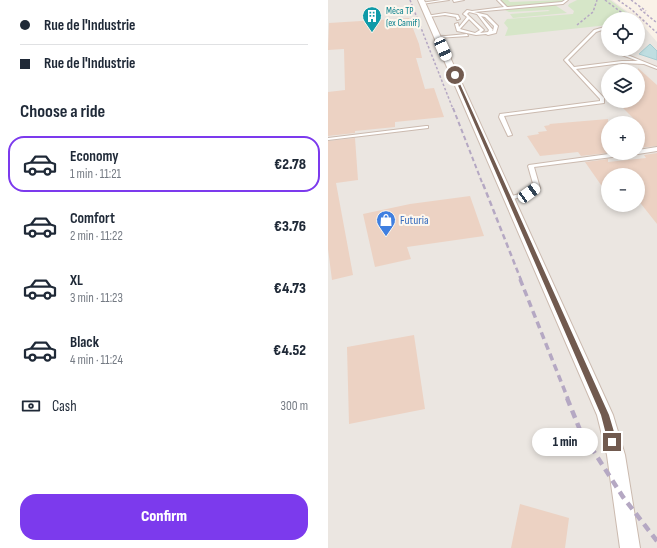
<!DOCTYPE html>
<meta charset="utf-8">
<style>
body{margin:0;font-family:"Sofia Sans Condensed",sans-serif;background:#f6f6f7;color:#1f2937;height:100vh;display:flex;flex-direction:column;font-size:15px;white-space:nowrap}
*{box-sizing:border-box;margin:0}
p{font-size:13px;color:#747a83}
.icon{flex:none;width:22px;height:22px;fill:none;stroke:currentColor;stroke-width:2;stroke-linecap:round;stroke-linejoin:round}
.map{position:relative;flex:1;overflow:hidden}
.drawer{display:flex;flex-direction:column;background:#fff;width:328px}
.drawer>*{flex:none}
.banner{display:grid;align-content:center;height:88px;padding:0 20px;background:#fff}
.tools{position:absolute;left:273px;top:12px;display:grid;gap:8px}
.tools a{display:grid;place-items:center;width:44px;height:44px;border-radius:50%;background:#fff;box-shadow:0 2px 6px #0003;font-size:20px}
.end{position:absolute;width:18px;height:18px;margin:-9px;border:5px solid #715a4f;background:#fff;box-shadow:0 0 0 2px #fff}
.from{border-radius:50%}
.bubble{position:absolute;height:28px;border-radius:14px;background:#fff;box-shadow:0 2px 6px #0003;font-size:13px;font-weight:800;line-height:28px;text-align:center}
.car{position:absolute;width:12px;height:24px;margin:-12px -6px;border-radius:5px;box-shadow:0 0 3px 1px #0007;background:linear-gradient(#fff 24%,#345 0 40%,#fff 0 76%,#345 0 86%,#fff 0)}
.banner b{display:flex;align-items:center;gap:14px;height:38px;font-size:15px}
.banner b+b{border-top:1px solid #e0e1e3}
.banner i{width:10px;height:10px;background:#1f2937}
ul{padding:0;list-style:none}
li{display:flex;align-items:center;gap:12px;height:56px;margin:0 8px 6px;padding:0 12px;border:2px solid transparent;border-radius:16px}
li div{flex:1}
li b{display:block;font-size:15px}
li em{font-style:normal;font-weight:800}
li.on{border-color:#7c3aed}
li>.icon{width:36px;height:36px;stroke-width:1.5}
h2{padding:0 20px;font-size:18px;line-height:48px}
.pay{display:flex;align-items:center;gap:10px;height:44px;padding:0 20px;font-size:15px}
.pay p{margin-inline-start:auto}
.primary-button{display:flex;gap:8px;margin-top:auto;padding:8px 20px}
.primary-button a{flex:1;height:46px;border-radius:16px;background:#7c3aed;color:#fff;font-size:16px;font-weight:800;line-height:46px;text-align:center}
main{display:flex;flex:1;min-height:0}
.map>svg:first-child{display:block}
.industrial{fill:#ebe6e1;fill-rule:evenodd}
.green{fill:#d6e6c8}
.water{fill:#bfdee1;stroke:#a6cdd2}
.building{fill:#ecd2c3}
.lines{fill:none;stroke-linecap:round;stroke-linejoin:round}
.service-casing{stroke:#cbbaaf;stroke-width:2}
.minor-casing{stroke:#cbbaaf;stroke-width:2}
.service{fill:#fff;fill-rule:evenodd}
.minor{fill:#fff;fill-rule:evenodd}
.rail-far4{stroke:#b5a8c3;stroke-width:1.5;stroke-dasharray:2.5 2;stroke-linecap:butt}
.rail-far3{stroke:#b5a8c3;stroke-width:2;stroke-dasharray:4.5 3;stroke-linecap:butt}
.rail-far2{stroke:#b5a8c3;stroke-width:2.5;stroke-dasharray:5.5 3.5;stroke-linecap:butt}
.rail-far1{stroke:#b5a8c3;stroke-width:3.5;stroke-dasharray:7 4.5;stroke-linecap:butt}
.rail{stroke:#b5a8c3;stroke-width:4.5;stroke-dasharray:8 5.5;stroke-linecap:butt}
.route{fill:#715a4f}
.labels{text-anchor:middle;stroke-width:4;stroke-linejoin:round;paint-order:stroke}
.far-culture-label{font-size:10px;fill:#0d838f;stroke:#fdf7ee;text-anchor:start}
.shop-label{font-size:12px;fill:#366cbe;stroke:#fdf7ee;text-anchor:start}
</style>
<main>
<section class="drawer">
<div class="banner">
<b><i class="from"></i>Rue de l'Industrie</b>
<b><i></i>Rue de l'Industrie</b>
</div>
<h2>Choose a ride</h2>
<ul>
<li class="on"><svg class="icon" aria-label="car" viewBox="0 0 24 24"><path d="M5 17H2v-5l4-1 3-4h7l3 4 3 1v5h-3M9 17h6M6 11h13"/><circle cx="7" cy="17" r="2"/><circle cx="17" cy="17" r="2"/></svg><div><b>Economy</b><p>1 min · 11:21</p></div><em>€2.78</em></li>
<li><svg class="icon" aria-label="car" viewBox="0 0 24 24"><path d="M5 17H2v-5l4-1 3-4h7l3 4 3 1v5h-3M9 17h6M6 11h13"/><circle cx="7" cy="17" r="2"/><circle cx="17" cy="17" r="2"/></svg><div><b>Comfort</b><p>2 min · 11:22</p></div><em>€3.76</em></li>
<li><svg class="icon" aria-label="car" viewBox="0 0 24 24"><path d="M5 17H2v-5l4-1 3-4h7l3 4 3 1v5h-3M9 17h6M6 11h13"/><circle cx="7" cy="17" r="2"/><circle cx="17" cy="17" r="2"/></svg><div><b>XL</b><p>3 min · 11:23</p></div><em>€4.73</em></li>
<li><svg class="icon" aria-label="car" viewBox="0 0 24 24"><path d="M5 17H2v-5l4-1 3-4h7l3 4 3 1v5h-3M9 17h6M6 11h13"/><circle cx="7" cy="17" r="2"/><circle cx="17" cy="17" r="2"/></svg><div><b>Black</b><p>4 min · 11:24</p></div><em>€4.52</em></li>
</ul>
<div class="pay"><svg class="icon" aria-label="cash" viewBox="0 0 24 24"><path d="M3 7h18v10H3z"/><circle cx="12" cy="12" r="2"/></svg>Cash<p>300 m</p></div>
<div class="primary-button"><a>Confirm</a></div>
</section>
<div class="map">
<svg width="329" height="548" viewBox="0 0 329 548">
<rect width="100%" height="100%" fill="#faf2e8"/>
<path class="industrial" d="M0 0H284L309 19H280V49H310V20L329 42V548H0ZM280 71H310V101H280ZM280 123H310V153H280ZM280 175H310V205H280Z"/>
<path class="green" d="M172 0H180L182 2 235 0 234 2 180 7Z
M249 0H282L307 19H280V25L177 36 180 28 176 23 179 19 245 14 246 11 240 6 241 4Z
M227 5 239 13 185 18 182 14 222 11 220 10 181 12 177 10Z"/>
<path class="water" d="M322 44 329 51V60L311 54Z"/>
<path class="building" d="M81 18 91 44 94 58H88L97 89 106 88 116 117 67 122V127L27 131V133L0 136V92L17 90 16 49 0 50 1 23Z
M310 68 329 85V146L310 148V123L288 101H310Z
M280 119V153L253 156 250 152 212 156 199 136 211 134 210 132 219 131 216 126 222 125 221 124Z
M27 138 30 180 8 183 25 275 4 280 0 249V141Z
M329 153V224L310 200V175H280V195L257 162 280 159V162L318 158 316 155Z
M142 196 156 236 79 247 83 259 47 267 35 214 82 204Z
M86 335 97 409 21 424 19 347Z
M192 504 241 518 237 548H183Z"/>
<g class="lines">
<defs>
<path id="service" d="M113 0H121L94 4 93 3Z
M125 0H136L126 2Z
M169 0H172L179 7 234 2 237 0H240L235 4 146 12 159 15 170 26 168 33 160 35 158 34 148 35 129 31 127 24 130 23 131 27 139 17 135 14 139 10 144 11 176 7ZM141 12 149 14 161 30 160 32 152 33 156 30 139 14ZM153 16 157 17 166 26 165 31H164L165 30ZM141 19 152 30 147 33 132 29Z
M117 13 130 15 132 19 129 20 128 17 117 15 100 17 98 16Z
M280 26V28L268 32 240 60 246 67 294 61H310L294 55 297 49H301L297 54 329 67V69L316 64 294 63 248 69 276 98V103L176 116 184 135 180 136 171 117 172 114 272 101V99L236 60 266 30Z
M139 34 140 36 109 38 107 37Z
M310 34 312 36 310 37Z
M98 126H100V128L0 140V138Z
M329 147V151L310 154 308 153H310V150Z
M288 153H303L300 155 206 167 212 188 211 189 203 194 182 200 179 198 180 197 199 192 206 187 200 166 201 165Z"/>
<path id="minor" d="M90 0H96L285 415 297 455 312 548H292L279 455 269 415Z"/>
</defs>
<use href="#service" class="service-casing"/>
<use href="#minor" class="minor-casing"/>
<use href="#service" class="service"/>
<use href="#minor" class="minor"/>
<path class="rail-far4" d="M82 0 125 109
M277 0 302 19
M290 0 303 9 329 33
M303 0 318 11
M312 9 329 23
M249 25 265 12 269 0"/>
<path class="rail-far3" d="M125 108 155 185"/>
<path class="rail-far2" d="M155 184 193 280"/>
<path class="rail-far1" d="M192 279 240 399"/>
<path class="rail" d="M239 398 252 430 295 497 329 541"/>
</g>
<path class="route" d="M125 74 128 75 281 415 289 442 287 445 284 446 281 445 280 442 273 415Z"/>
<defs>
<symbol id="building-pin" viewBox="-11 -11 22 30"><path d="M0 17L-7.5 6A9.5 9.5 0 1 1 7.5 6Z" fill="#0f9aa8" stroke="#fdf7ee"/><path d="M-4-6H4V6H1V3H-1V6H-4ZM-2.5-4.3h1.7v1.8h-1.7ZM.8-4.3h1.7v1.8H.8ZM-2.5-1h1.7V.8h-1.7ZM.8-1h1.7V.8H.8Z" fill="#fff"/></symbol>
<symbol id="shop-pin" viewBox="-11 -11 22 30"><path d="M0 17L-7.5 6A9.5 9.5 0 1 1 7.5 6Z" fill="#3f7fe0" stroke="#fdf7ee"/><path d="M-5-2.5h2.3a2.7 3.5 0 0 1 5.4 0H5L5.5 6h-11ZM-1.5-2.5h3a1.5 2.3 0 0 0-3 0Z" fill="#fff"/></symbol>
</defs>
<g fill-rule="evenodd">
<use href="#building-pin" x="33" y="5" width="22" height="30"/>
<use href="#shop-pin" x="47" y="209" width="22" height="30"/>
</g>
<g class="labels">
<g class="far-culture-label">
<text x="58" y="14">Méca TP<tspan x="58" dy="12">(ex Camif)</tspan></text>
</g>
<g class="shop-label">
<text x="72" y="224">Futuria</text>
</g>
</g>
</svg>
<div class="tools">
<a><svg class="icon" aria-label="locate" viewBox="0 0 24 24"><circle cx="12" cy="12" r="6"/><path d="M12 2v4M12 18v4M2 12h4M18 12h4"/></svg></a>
<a><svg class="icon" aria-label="layers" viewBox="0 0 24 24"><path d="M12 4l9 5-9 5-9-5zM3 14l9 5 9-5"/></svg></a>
<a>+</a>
<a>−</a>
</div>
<i class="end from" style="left:127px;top:75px"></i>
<i class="end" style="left:284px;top:442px"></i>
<div class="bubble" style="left:204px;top:428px;width:66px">1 min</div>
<i class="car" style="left:115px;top:49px;rotate:156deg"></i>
<i class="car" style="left:201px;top:193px;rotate:54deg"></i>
</div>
</main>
